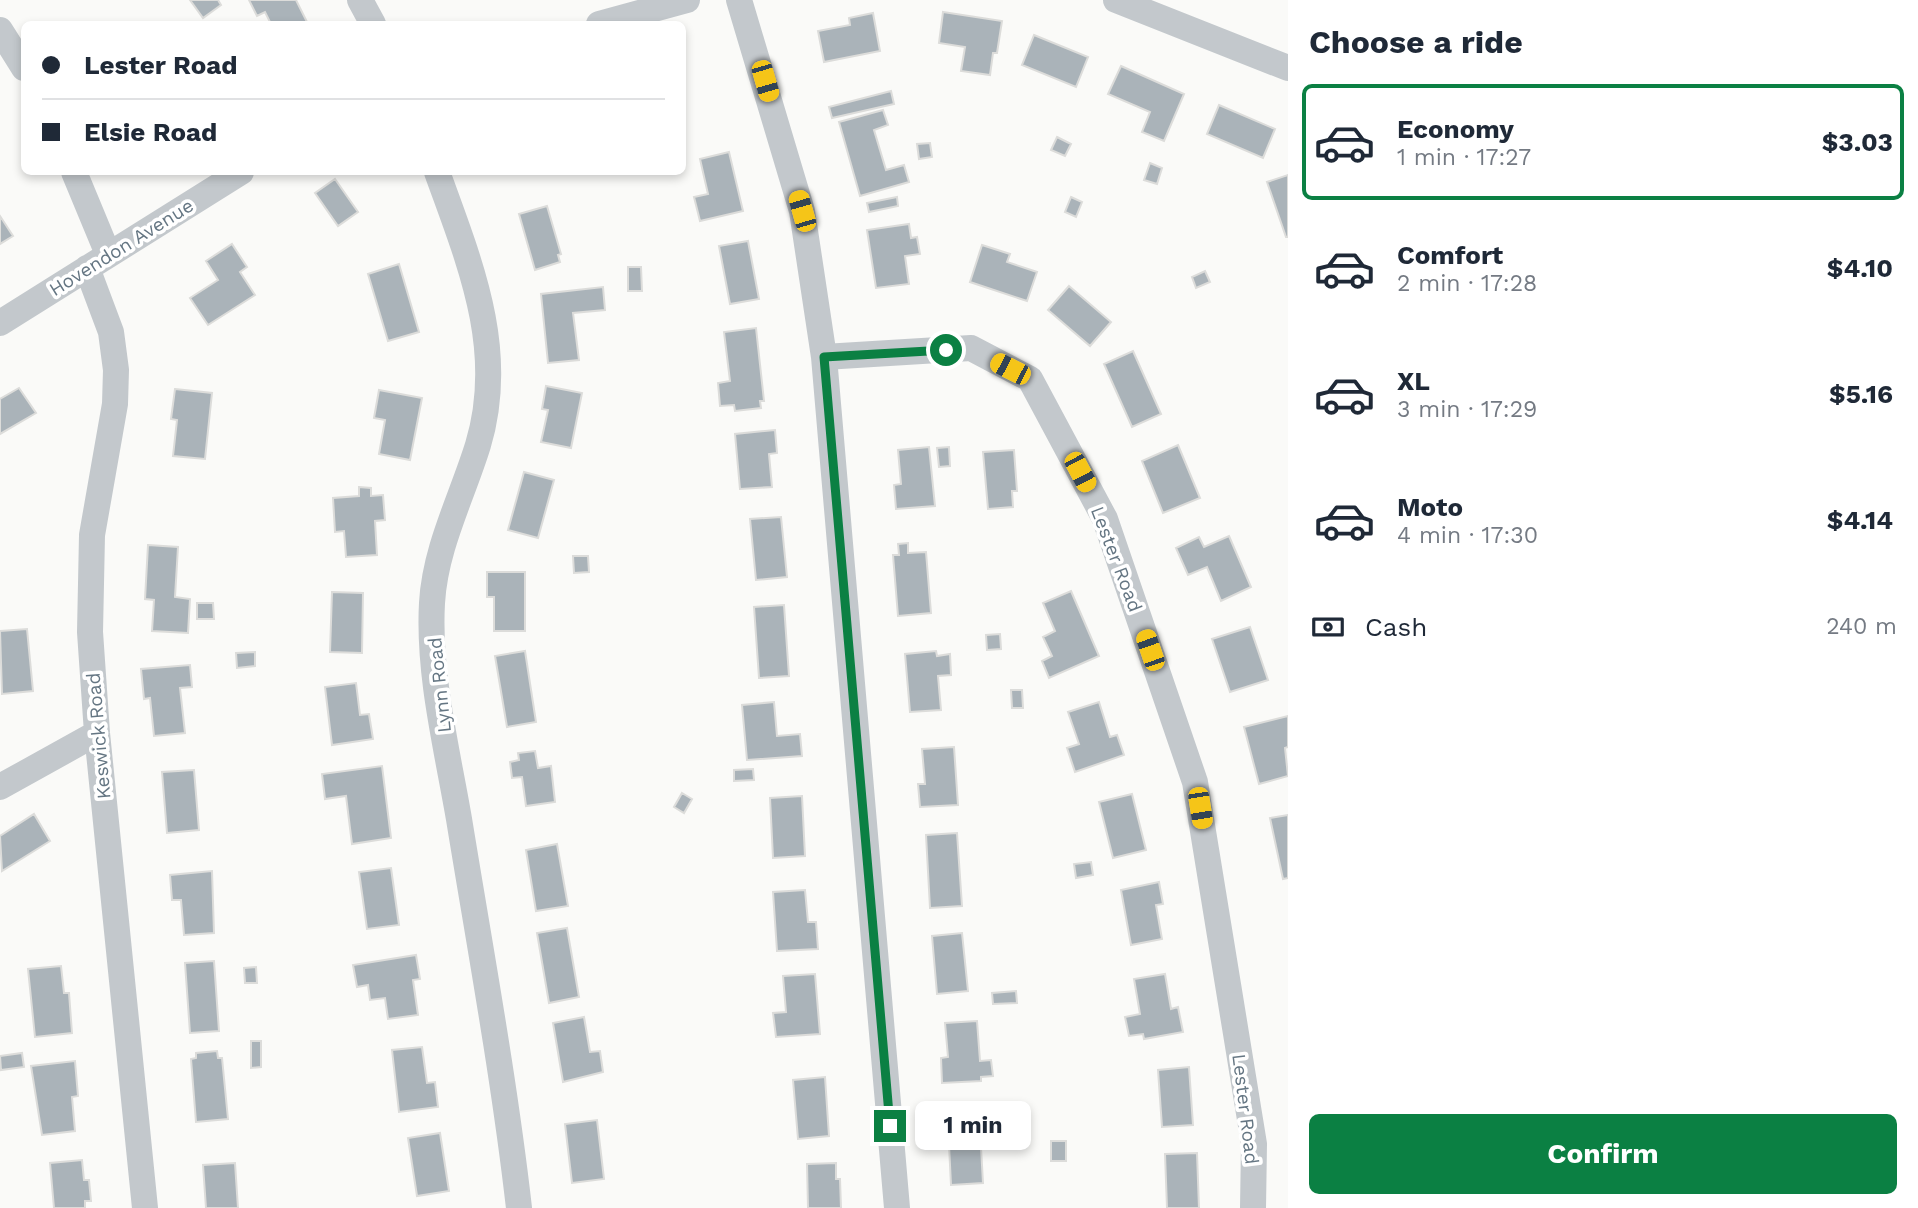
<!DOCTYPE html>
<meta charset="utf-8">
<style>
body{margin:0;font-family:"Work Sans",sans-serif;background:#f6f6f7;color:#1f2937;height:100vh;display:flex;flex-direction:column;font-size:26px;white-space:nowrap}
*{box-sizing:border-box;margin:0}
p{font-size:23px;color:#747a83}
.icon{flex:none;width:38px;height:38px;fill:none;stroke:currentColor;stroke-width:2;stroke-linecap:round;stroke-linejoin:round}
.map{position:relative;flex:1;overflow:hidden}
.side{display:flex;flex-direction:column;background:#fff;width:630px}
.side>*{flex:none}
.top-card{position:absolute;left:21px;top:21px;width:665px;height:154px;border-radius:10px;box-shadow:0 4px 10px #0003;display:grid;align-content:center;height:154px;padding:0 21px;background:#fff}
.end{position:absolute;width:32px;height:32px;margin:-16px;border:9px solid #0b8043;background:#fff;box-shadow:0 0 0 4px #fff}
.from{border-radius:50%}
.bubble{position:absolute;height:49px;border-radius:10px;background:#fff;box-shadow:0 4px 10px #0003;font-size:23px;font-weight:700;line-height:49px;text-align:center}
.car{position:absolute;width:21px;height:42px;margin:-21px -10px;border-radius:9px;box-shadow:0 0 5px 2px #0007;background:linear-gradient(#f5c518 24%,#345 0 40%,#f5c518 0 76%,#345 0 86%,#f5c518 0)}
.top-card b{display:flex;align-items:center;gap:24px;height:66px;font-size:26px}
.top-card b+b{border-top:2px solid #e0e1e3}
.top-card i{width:18px;height:18px;background:#1f2937}
ul{padding:0;list-style:none}
li{display:flex;align-items:center;gap:21px;height:116px;margin:0 14px 10px;padding:0 7px;border:4px solid transparent;border-radius:10px}
li div{flex:1}
li b{display:block;font-size:26px}
li em{font-style:normal;font-weight:700}
li.current{border-color:#0b8043}
li>.icon{width:63px;height:63px;stroke-width:1.5}
h2{padding:0 21px;font-size:32px;line-height:84px}
.pay{display:flex;align-items:center;gap:18px;height:77px;padding:0 21px;font-size:26px}
.pay p{margin-inline-start:auto}
.action{display:flex;gap:14px;margin-top:auto;padding:14px 21px}
.action a{flex:1;height:80px;border-radius:10px;background:#0b8043;color:#fff;font-size:28px;font-weight:700;line-height:80px;text-align:center}
main{display:flex;flex:1;min-height:0}
.map>svg:first-child{display:block}
.building{fill:#aab3b9;stroke:#dcdcda;stroke-width:2}
.lines{fill:none;stroke-linecap:round;stroke-linejoin:round}
.minor{stroke:#c3c8cc;stroke-width:26}
.route{stroke:#0b8043;stroke-width:9}
.labels{text-anchor:middle;stroke-width:7;stroke-linejoin:round;paint-order:stroke}
.street-label{font-size:19px;fill:#657683;stroke:#fff}
</style>
<main>
<div class="map">
<svg width="1288" height="1208" viewBox="0 0 1288 1208">
<rect width="100%" height="100%" fill="#fafaf8"/>
<path class="building" d="M190 0H218L221 5 203 18Z
M249 0H296L308 24H271L265 12 257 16Z
M943 12 1002 21 997 53H993L990 75 961 71 965 47 939 43Z
M873 13 880 51 824 62 818 31 850 25 849 18Z
M1034 35 1088 57 1076 87 1022 65Z
M1121 66 1184 94 1164 141 1142 132 1150 112 1108 94Z
M891 91 894 104 832 118 829 107Z
M1219 105 1275 129 1263 158 1207 134Z
M883 110 888 125 874 130 886 170 904 165 909 182 860 196 839 122Z
M1057 137 1071 144 1065 156 1051 150Z
M930 143 932 157 919 159 917 144Z
M729 152 743 211 700 221 694 197 708 194 700 159Z
M1150 163 1162 168 1157 184 1144 180Z
M1288 175V237H1286L1267 182Z
M335 179 358 212 338 226 315 193Z
M897 197 898 206 869 212 867 203Z
M1071 197 1082 202 1076 217 1065 212Z
M547 206 561 254 558 255 560 262 535 270 519 214Z
M0 216 13 236 0 244Z
M909 224 911 238 917 237 920 254 905 256 909 284 876 288 867 230Z
M748 241 759 299 730 304 719 246Z
M232 244 247 267 240 272 255 295 208 325 190 298 218 280 206 261Z
M982 245 1010 254 1007 262 1037 272 1027 301 970 282Z
M399 264 419 332 388 341 368 274Z
M628 267H641L642 291H628Z
M1205 271 1210 282 1196 288 1192 277Z
M1069 286 1111 322 1090 346 1048 310Z
M603 287 605 310 573 313 579 360 548 363 541 294Z
M756 328 764 401H760L761 408 735 411 734 405 720 406 718 383 730 381 724 332Z
M1133 351 1161 414 1132 427 1104 364Z
M546 386 582 393 571 448 541 442 548 410 542 409Z
M19 388 36 413 0 434V399Z
M175 389 212 393 205 459 173 456 177 420 171 419Z
M379 390 422 398 410 460 379 454 385 420 374 418Z
M775 430 777 453 769 454 772 487 740 489 735 434Z
M1178 445 1200 498 1163 513 1142 461Z
M929 447 935 506 896 509 894 485 901 484 898 450Z
M949 447 950 466 939 467 937 448Z
M1014 450 1017 491H1012L1013 507 988 509 983 452Z
M524 472 554 480 538 538 508 530Z
M359 487 371 488V496L383 495 385 520 375 521 377 555 346 557 344 531 335 532 333 498 359 496Z
M781 517 787 577 756 580 750 519Z
M1229 536 1251 587 1221 601 1207 567 1188 575 1176 548 1199 537 1204 547Z
M908 543V553L926 552 931 613 898 616 893 555H899L898 544Z
M148 545 178 547 175 597 190 599 188 633 152 631 154 600 145 599Z
M573 556H588L589 572 574 573Z
M487 572H525V631H494V597H487Z
M1071 591 1099 656 1049 678 1042 661 1052 656 1043 637 1055 631 1043 603Z
M332 592 363 593 362 653 330 652Z
M197 603H213L214 619H197Z
M784 605 789 676 759 678 754 607Z
M1250 627 1268 680 1230 692 1212 639Z
M27 629 33 691 2 694 0 631Z
M1000 634 1001 649 987 650 986 635Z
M525 651 536 722 507 727 495 656Z
M936 651 937 656 950 654 951 675 938 676 941 710 910 712 905 654Z
M255 652V666L237 668 236 653Z
M190 665 192 687 180 688 185 733 154 736 150 698 144 699 141 669Z
M356 683 360 715 369 714 373 739 332 745 325 687Z
M1011 690H1022L1023 708H1012Z
M774 702 777 736 800 734 802 756 747 760 742 705Z
M1099 702 1110 737 1117 735 1124 755 1075 772 1067 748 1079 744 1068 712Z
M1288 716V747L1285 748 1288 776 1259 784 1244 727Z
M954 747 958 805 920 807 918 784H925L922 749Z
M535 751 538 768 551 766 555 802 526 806 522 777 512 778 510 762 519 760 518 753Z
M382 766 391 838 352 844 346 796 325 799 322 774Z
M753 769 754 780 734 781V770Z
M194 770 199 830 167 833 162 772Z
M682 793 692 799 684 813 674 807Z
M1132 794 1146 850 1113 858 1099 802Z
M802 796 805 856 773 858 770 798Z
M34 814 50 841 2 871 0 836Z
M1288 815V878L1283 879 1270 818Z
M957 833 962 906 930 908 926 835Z
M557 844 568 906 536 911 526 850Z
M1091 862 1093 875 1076 878 1074 864Z
M391 868 399 925 367 929 359 872Z
M212 871 214 933 184 935 181 900H172L170 875Z
M1159 882 1163 904 1156 905 1162 939 1131 945 1121 890Z
M805 890 808 922H816L818 949 777 951 773 892Z
M567 928 579 997 549 1003 537 933Z
M962 933 968 991 937 994 932 936Z
M416 955 420 979 413 980 418 1015 388 1019 385 998 370 1000 368 985 357 987 353 965Z
M214 961 219 1031 190 1033 185 963Z
M61 966 64 993H69L72 1033 35 1037 28 969Z
M256 967 257 983H245L244 968Z
M815 974 820 1034 776 1037 773 1013 786 1012 783 976Z
M1165 974 1171 1009 1178 1007 1183 1032 1144 1039 1143 1034 1129 1036 1125 1017 1140 1014 1134 979Z
M1016 991 1017 1003 993 1004 992 993Z
M584 1017 590 1052 600 1051 603 1072 563 1082 553 1023Z
M977 1021 980 1061 991 1060 993 1076 981 1077V1081L942 1083 941 1058 948 1057 945 1023Z
M251 1041H261V1067L251 1068Z
M422 1047 427 1083 435 1082 438 1107 399 1112 392 1050Z
M217 1051 218 1058H222L228 1119 196 1122 191 1059 196 1058V1053Z
M22 1053 24 1067 1 1070 0 1056Z
M75 1061 78 1096 72 1097 75 1131 42 1135 31 1066Z
M1189 1067 1193 1125 1162 1127 1158 1070Z
M825 1077 829 1136 798 1139 793 1080Z
M597 1120 604 1179 572 1183 565 1124Z
M975 1123V1127L993 1126 994 1146 981 1147 983 1183 951 1185 948 1125Z
M440 1133 449 1191 417 1196 408 1138Z
M1051 1141H1066V1161H1051Z
M1197 1153 1199 1208H1167L1165 1154Z
M82 1160 84 1180H89L91 1201H85V1208H54L50 1163Z
M235 1163 238 1208H206L203 1165Z
M836 1163V1179H840L841 1208H808L807 1164Z"/>
<g class="lines">
<path class="minor" d="M360 0 373 24
M739 0 802 211 824 357 897 1208
M1116 0 1288 68
M599 24 687 0
M0 30 24 68
M74 172 108 254
M437 172C469 261 507 349 478 445 462 497 435 548 432 603 428 674 447 749 459 819 480 948 504 1077 519 1208
M87 268 111 332 116 370 115 404 92 535 90 632 97 733 145 1208
M0 323 241 172
M824 357 971 348 1030 379 1105 519 1195 782 1254 1144 1253 1208
M0 787 97 733"/>
</g>
<g class="lines">
<path class="route" d="M890 1126 824 357 946 350"/>
</g>
<g class="labels">
<g class="street-label">
<text transform="translate(121 247) rotate(-32)" y="7">Hovendon Avenue</text>
<text transform="translate(1117 559) rotate(69)" y="7">Lester Road</text>
<text transform="translate(439 685) rotate(-96)" y="7">Lynn Road</text>
<text transform="translate(98 736) rotate(-95)" y="7">Keswick Road</text>
<text transform="translate(1246 1109) rotate(83)" y="7">Lester Road</text>
</g>
</g>
</svg>
<i class="end from" style="left:946px;top:350px"></i>
<i class="end" style="left:890px;top:1126px"></i>
<div class="bubble" style="left:915px;top:1101px;width:116px">1 min</div>
<i class="car" style="left:765px;top:81px;rotate:164deg"></i>
<i class="car" style="left:802px;top:211px;rotate:344deg"></i>
<i class="car" style="left:1010px;top:369px;rotate:297deg"></i>
<i class="car" style="left:1080px;top:472px;rotate:152deg"></i>
<i class="car" style="left:1150px;top:650px;rotate:341deg"></i>
<i class="car" style="left:1200px;top:808px;rotate:171deg"></i>
<div class="top-card">
<b><i class="from"></i>Lester Road</b>
<b><i></i>Elsie Road</b>
</div>
</div>
<section class="side">
<h2>Choose a ride</h2>
<ul>
<li class="current"><svg class="icon" aria-label="car" viewBox="0 0 24 24"><path d="M5 17H2v-5l4-1 3-4h7l3 4 3 1v5h-3M9 17h6M6 11h13"/><circle cx="7" cy="17" r="2"/><circle cx="17" cy="17" r="2"/></svg><div><b>Economy</b><p>1 min · 17:27</p></div><em>$3.03</em></li>
<li><svg class="icon" aria-label="car" viewBox="0 0 24 24"><path d="M5 17H2v-5l4-1 3-4h7l3 4 3 1v5h-3M9 17h6M6 11h13"/><circle cx="7" cy="17" r="2"/><circle cx="17" cy="17" r="2"/></svg><div><b>Comfort</b><p>2 min · 17:28</p></div><em>$4.10</em></li>
<li><svg class="icon" aria-label="car" viewBox="0 0 24 24"><path d="M5 17H2v-5l4-1 3-4h7l3 4 3 1v5h-3M9 17h6M6 11h13"/><circle cx="7" cy="17" r="2"/><circle cx="17" cy="17" r="2"/></svg><div><b>XL</b><p>3 min · 17:29</p></div><em>$5.16</em></li>
<li><svg class="icon" aria-label="car" viewBox="0 0 24 24"><path d="M5 17H2v-5l4-1 3-4h7l3 4 3 1v5h-3M9 17h6M6 11h13"/><circle cx="7" cy="17" r="2"/><circle cx="17" cy="17" r="2"/></svg><div><b>Moto</b><p>4 min · 17:30</p></div><em>$4.14</em></li>
</ul>
<div class="pay"><svg class="icon" aria-label="cash" viewBox="0 0 24 24"><path d="M3 7h18v10H3z"/><circle cx="12" cy="12" r="2"/></svg>Cash<p>240 m</p></div>
<div class="action"><a>Confirm</a></div>
</section>
</main>
